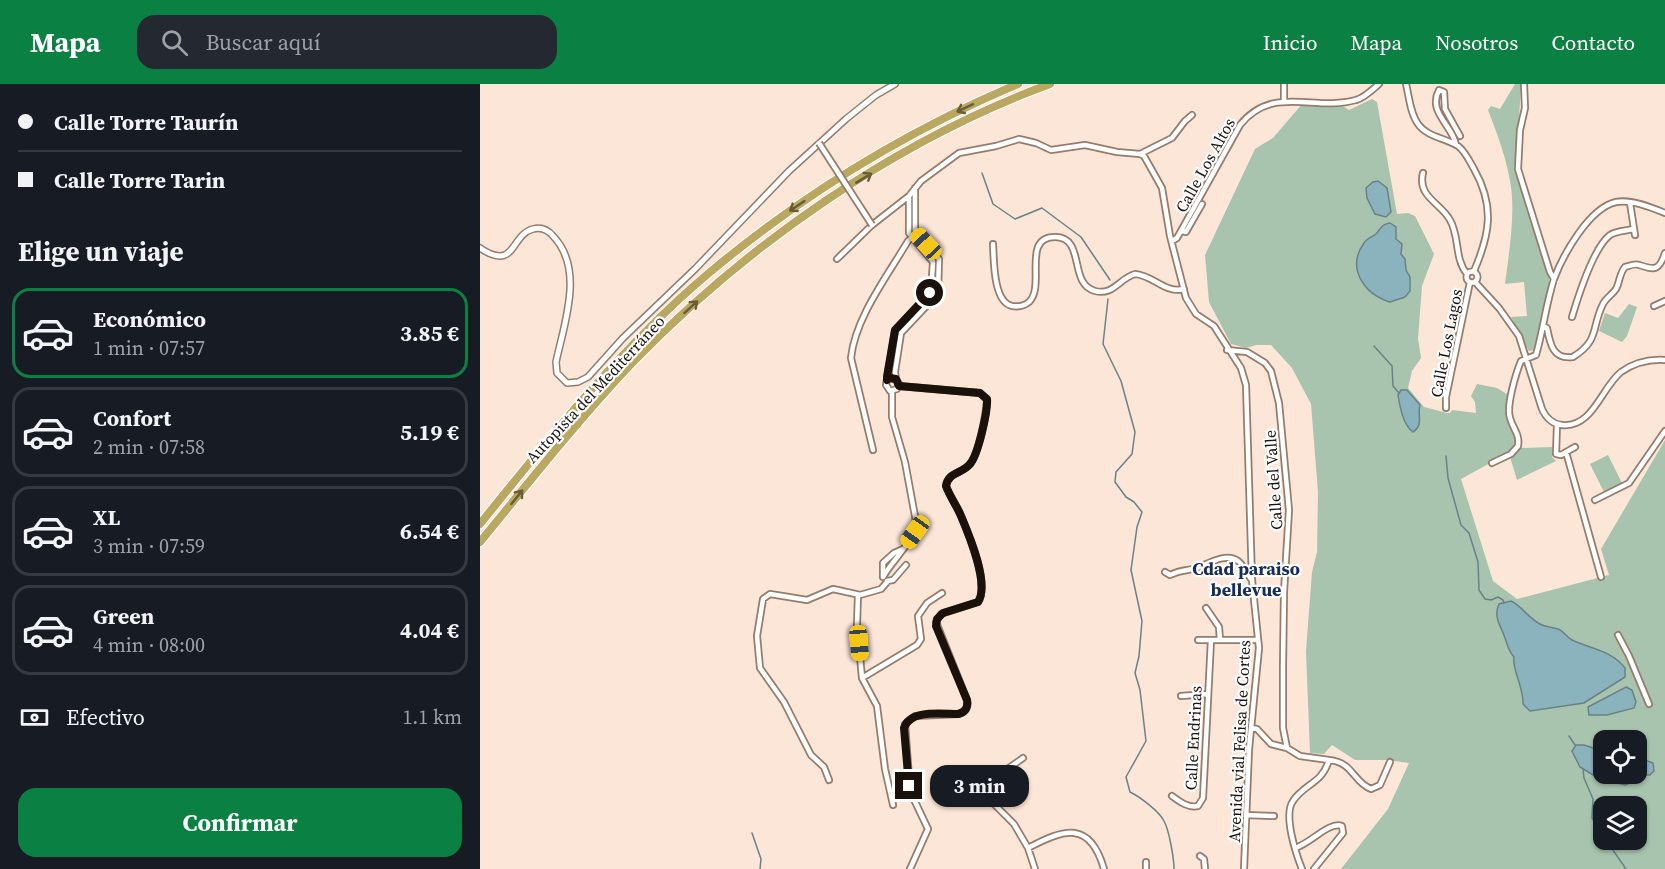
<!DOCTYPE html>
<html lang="es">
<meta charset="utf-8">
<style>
body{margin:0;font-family:"Source Serif 4",serif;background:#242831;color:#f1f3f6;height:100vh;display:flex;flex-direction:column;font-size:22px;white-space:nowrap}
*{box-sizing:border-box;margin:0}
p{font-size:20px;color:#9ea1a6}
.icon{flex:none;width:33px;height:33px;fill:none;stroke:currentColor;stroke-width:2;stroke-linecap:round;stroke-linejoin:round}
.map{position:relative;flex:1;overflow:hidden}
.sheet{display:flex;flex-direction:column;background:#171b24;width:480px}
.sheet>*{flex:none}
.banner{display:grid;align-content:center;height:132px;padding:0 18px;background:#171b24}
.buttons{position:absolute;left:1113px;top:646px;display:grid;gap:12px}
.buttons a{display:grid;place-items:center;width:54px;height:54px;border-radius:12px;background:#171b24;box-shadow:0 2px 4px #0004;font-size:30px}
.end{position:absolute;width:27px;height:27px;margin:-14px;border:8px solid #1a110b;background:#fff;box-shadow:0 0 0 3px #fff}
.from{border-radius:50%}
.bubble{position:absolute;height:42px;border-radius:18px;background:#171b24;box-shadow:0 2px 4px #0004;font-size:20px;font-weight:700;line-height:42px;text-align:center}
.car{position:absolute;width:18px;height:36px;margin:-18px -9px;border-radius:8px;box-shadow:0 0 4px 2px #0007;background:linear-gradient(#f5c518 24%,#345 0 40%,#f5c518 0 76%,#345 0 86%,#f5c518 0)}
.banner b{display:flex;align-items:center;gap:21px;height:57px;font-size:22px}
.banner b+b{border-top:2px solid #363941}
.banner i{width:15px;height:15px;background:#f1f3f6}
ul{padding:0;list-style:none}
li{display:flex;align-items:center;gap:18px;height:90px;margin:0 12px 9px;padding:0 6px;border:3px solid #363941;border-radius:18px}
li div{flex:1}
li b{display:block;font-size:22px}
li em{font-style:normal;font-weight:700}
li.active{border-color:#0b8043}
li>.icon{width:54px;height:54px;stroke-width:1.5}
h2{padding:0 18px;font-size:27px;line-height:72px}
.pay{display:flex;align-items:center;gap:15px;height:66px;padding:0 18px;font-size:22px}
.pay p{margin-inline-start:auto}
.action{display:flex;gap:12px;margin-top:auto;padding:12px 18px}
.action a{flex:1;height:69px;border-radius:18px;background:#0b8043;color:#fff;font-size:24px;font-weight:700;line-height:69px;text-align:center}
header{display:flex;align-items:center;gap:36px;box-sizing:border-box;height:84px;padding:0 30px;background:#0b8043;color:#fff}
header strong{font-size:28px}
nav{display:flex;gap:33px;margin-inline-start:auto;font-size:21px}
.search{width:420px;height:54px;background:#242831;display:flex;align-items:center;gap:15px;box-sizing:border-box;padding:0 21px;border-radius:18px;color:#9ea1a6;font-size:22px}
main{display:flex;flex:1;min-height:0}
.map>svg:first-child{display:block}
.green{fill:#a8c3ae;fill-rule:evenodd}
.water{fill:#8bb3be;stroke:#698288;stroke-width:1.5}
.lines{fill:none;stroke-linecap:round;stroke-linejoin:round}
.stream{stroke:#698288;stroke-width:1.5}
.minor-casing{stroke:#957c6c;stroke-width:8}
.tertiary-casing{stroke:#957c6c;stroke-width:8}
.motorway-casing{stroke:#fff;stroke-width:10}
.minor{stroke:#fff;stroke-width:4.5}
.tertiary{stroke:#fff;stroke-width:5}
.motorway{stroke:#baa760;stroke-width:8}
.minor-bridge-casing{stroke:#957c6c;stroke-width:8;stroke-linecap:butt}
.minor-bridge{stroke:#fff;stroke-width:4.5}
.oneway{stroke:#6a5c36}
.route{stroke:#1a110b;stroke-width:8}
.labels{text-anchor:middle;stroke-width:4.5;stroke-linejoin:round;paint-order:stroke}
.street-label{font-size:16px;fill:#1a110b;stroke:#fff}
.neighbourhood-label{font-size:18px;font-weight:bold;fill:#152b61;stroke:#fff}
</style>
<header>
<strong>Mapa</strong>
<div class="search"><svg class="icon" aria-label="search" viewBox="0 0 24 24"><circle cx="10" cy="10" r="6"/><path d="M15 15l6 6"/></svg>Buscar aquí</div>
<nav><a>Inicio</a><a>Mapa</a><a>Nosotros</a><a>Contacto</a></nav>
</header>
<main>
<section class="sheet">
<div class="banner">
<b><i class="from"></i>Calle Torre Taurín</b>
<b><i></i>Calle Torre Tarin</b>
</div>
<h2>Elige un viaje</h2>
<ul>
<li class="active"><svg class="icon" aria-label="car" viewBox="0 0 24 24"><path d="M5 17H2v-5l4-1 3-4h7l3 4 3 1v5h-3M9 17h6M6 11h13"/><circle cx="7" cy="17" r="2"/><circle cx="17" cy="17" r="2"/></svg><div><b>Económico</b><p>1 min · 07:57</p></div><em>3.85 €</em></li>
<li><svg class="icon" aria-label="car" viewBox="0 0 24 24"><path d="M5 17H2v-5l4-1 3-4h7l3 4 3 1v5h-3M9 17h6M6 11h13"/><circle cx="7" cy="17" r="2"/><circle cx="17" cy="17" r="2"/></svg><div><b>Confort</b><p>2 min · 07:58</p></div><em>5.19 €</em></li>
<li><svg class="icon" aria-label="car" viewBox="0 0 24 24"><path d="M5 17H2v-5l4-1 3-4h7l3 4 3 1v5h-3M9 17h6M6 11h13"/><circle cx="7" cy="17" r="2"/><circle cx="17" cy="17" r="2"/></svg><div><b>XL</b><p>3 min · 07:59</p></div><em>6.54 €</em></li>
<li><svg class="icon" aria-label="car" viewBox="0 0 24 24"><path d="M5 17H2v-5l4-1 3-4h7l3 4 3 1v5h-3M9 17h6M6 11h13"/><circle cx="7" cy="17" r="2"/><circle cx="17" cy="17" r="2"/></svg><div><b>Green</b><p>4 min · 08:00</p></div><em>4.04 €</em></li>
</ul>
<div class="pay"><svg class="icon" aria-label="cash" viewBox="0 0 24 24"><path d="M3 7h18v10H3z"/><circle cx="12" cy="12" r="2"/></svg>Efectivo<p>1.1 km</p></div>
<div class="action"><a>Confirmar</a></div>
</section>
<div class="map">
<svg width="1185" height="785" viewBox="0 0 1185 785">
<rect width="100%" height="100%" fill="#fce6d8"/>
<path class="green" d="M1035 0H1040L1041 3 1036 80 1037 91 1069 189V208L1055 266 1049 267 1031 233 1047 232 1044 198 1025 200C1029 169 1036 127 1030 97 1026 73 1017 49 1008 26L1011 22 1020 25Z
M892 15 897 18 917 130 928 129 935 132 954 170 942 202 938 254 941 274 932 287 928 304 944 323 967 329H970L972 326 996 329 995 318 991 312 997 300 1017 304 1030 312 1027 332 1036 351 1037 360 1032 367 981 395 1013 497 1037 515 1129 491 1121 465 1185 356V785H861L908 725 929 679 908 676H875L852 661 844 670 830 669 826 567 832 488 837 468 838 408 831 320 812 284 791 261H776L766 264 751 260 729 218 725 171 775 65 793 54 822 20 861 21 869 26ZM1124 657H1156V690H1124ZM1124 723H1156V756H1124Z
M1149 220 1157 223 1147 252 1142 258 1119 247 1125 229 1138 234Z
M1072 363V373L1076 377 1037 396 1030 373 1041 364Z
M1128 371 1142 399 1124 408 1110 380Z"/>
<path class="water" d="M898 97 907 104 911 128 906 133 895 130 887 114 886 104 893 98Z
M910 139 916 143V155L922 160 921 170 925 175 926 186 930 193V207L925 213 910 218C884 210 866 184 884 159 887 154 892 153 896 150 901 144 902 140 910 139Z
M921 306H927L940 321C937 330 944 341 933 348 923 341 920 323 918 311Z
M1031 517C1042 522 1048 534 1060 540 1065 543 1072 543 1078 545 1084 547 1086 553 1092 556 1111 565 1131 566 1145 584V593L1104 619 1050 627 1043 620C1044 604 1031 583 1034 573 1028 566 1028 562 1025 554 1021 542 1013 533 1019 520Z
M1146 603 1152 606 1156 618 1154 624 1127 631H1109L1108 623Z
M1096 661H1104L1123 667 1124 690H1156L1157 673 1173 679 1174 687 1170 691H1158L1150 699 1145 701 1118 694 1105 686 1100 683 1092 667Z"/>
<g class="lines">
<path class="stream" d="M502 89 513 120 535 135 562 124 601 153 630 196
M628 215 623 260 641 297 655 348 652 370 636 388 635 398 646 413 654 418 662 428 657 443 651 486 662 537 659 572 655 589 660 606 666 657 646 693 650 708C660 713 679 727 684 737 689 746 694 774 694 785
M894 262 912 282 913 302 919 309
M966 372 968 394 981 441 989 449 998 478 999 506 1005 515 1011 516 1018 513 1023 516 1024 519
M1089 652 1095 661
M1103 685 1104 694 1113 715 1112 734 1124 752
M272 749 281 775 280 785
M1126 756 1146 785"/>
<defs>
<path id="minor" d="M804 0V16
M926 0C929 12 930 29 938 40 947 53 966 54 978 62 985 67 990 78 994 85 1015 122 1010 150 994 187
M1044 0 1045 24 1040 46 1038 85 1070 188 1074 195
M976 61C973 42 947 28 959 6L964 8 965 25 980 52
M660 70 692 54 705 37 712 31
M943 89C937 113 961 119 970 136 980 153 974 174 987 190
M1150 119 1155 151
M702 147 706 148 722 120
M692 157 697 154 760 41C793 0 834 28 876 16 884 14 892 6 899 0
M513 160C514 176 513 218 532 222 538 223 544 222 549 218 566 202 541 153 575 153 606 153 588 200 615 207 633 212 640 194 655 190 673 191 685 210 704 205
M357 175 392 141 429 112 441 97 479 69 516 62 539 55 556 59 571 66 605 61 637 68 660 70 664 72 682 104 690 152 706 214 716 230 734 242 761 284 766 301 772 496 779 564 769 665 764 785
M986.5 193a5.5 5.5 0 1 1 11 0a5.5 5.5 0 1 1-11 0Z
M995 198 1019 224 1039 252 1062 325C1066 334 1072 340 1082 341 1113 344 1121 304 1141 288 1154 279 1169 275 1185 276
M1174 222 1185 217
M1092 233C1098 213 1113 164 1130 151 1136 147 1145 147 1153 145
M1063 242 1067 244C1070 260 1073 276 1093 273 1120 256 1111 244 1123 220 1126 214 1132 211 1136 205 1140 198 1139 190 1145 183 1149 182 1155 179 1159 181 1175 186 1179 187 1185 169
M747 266 767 268 785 279 791 287 799 319 809 426 804 508 803 581V644L807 664
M416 295 415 288 421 249 454 214 458 208 459 175 435 147V104
M407 296 410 294 416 295 419 300 417 305 410 307 406 301 415 247 451 207 453 178 429 149V113
M419 302 500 309 507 316C506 330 499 371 489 381 481 389 468 389 466 402 470 413 477 422 481 432 489 451 510 500 498 518L461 530 456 538 487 616C489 623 485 628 479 630L435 632 425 640 430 707 448 745 430 785
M966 324V313L990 198
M1077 340 1076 370 1081 371 1095 363
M393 366 371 274C375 234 408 191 428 157L436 149
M1086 368 1121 493
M1012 379 1031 370 1038 362C1040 350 1033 345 1030 334 1026 322 1036 289 1041 277L1056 271C1063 247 1066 220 1074 195 1083 171 1109 124 1136 118 1151 115 1171 123 1185 129
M1115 416 1149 399 1185 347
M685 488 690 491C702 485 707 487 717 484 728 480 746 468 758 477 764 481 767 491 772 496
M403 493C413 476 429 462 437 443L425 378 412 333V307
M403 493V479L414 469 423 465
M407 497 413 496 426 481
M378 511 377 540 382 594 397 622 405 685 413 721
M726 524 739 543 740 556
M1138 551 1149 572 1169 620
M718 556H778
M382 594 437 561 441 555 438 532 447 519 462 509
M701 612 727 610
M771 644 777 645 791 660 807 664 820 672 849 676C842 700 825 699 813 717 803 731 816 770 822 785
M543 674 509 698 506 706 513 719 534 740 548 764
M849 676C873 678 873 698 891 705L900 701 910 678
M349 696 344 683 331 671 304 618 280 584 277 552 283 515 290 510 327 516 353 505 380 511 401 505 408 497
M692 712C700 718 708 724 718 722L723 714 731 556
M766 731 794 732
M815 764C830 760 849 737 862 742L863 749 834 785
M720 772 724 775 725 785
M555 785 548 764C584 745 610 736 624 785
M666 785V778"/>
<path id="tertiary" d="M0 164C36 188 30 151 53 145 61 143 68 146 73 152 105 185 84 240 76 278L77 289 87 299 98 298 108 293 143 254 215 185 309 87 366 35 396 11 415 0"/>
<path id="motorway" d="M0 440C70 353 144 260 229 189 322 111 427 47 538 0
M0 458C50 397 99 335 153 278 268 160 415 57 570 0"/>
</defs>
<use href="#minor" class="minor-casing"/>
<use href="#tertiary" class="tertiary-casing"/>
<use href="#motorway" class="motorway-casing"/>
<use href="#minor" class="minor"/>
<use href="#tertiary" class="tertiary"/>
<use href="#motorway" class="motorway"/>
<defs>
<path id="minor-bridge" d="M339 59 392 141"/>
</defs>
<use href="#minor-bridge" class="minor-bridge-casing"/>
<use href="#minor-bridge" class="minor-bridge"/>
</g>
<defs><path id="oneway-shaft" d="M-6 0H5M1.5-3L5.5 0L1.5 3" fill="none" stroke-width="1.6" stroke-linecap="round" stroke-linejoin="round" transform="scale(1.5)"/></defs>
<g class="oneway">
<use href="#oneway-shaft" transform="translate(485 24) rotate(155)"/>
<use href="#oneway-shaft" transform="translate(384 94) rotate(-31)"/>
<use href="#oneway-shaft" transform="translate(317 122) rotate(146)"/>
<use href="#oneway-shaft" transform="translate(211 223) rotate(-42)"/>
<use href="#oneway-shaft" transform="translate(37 413) rotate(-51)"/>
</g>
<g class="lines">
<path class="route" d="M429 702 424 644C430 625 462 630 478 630 486 628 488 623 487 616L456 542 457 535 463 529 498 518C510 500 489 451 481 432 477 422 470 413 466 402 468 388 482 390 490 380 498 371 508 327 507 315L500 309 419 302 416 295 410 294 407 296V293L415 246 450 209"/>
</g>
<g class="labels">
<g class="street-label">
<text transform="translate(725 81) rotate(-61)" y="6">Calle Los Altos</text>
<text transform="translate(966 259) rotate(-79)" y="6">Calle Los Lagos</text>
<text transform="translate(115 305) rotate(-47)" y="6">Autopista del Mediterráneo</text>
<text transform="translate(793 396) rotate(-94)" y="6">Calle del Valle</text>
<text transform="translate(713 654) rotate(-87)" y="6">Calle Endrinas</text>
<text transform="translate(759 657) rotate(-87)" y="6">Avenida vial Felisa de Cortes</text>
</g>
<g class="neighbourhood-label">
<text x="766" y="491">Cdad paraiso<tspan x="766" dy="21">bellevue</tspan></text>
</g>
</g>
</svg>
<div class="buttons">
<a><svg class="icon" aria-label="locate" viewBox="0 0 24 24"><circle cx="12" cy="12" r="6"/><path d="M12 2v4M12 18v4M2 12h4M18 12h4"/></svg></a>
<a><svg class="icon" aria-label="layers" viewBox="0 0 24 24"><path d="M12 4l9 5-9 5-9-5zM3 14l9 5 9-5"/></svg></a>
</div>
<i class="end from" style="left:450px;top:209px"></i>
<i class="end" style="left:429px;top:702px"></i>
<div class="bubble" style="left:450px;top:681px;width:99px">3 min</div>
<i class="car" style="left:446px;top:160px;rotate:317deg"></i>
<i class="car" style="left:435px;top:448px;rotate:215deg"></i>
<i class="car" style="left:379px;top:559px;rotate:175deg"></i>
</div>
</main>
